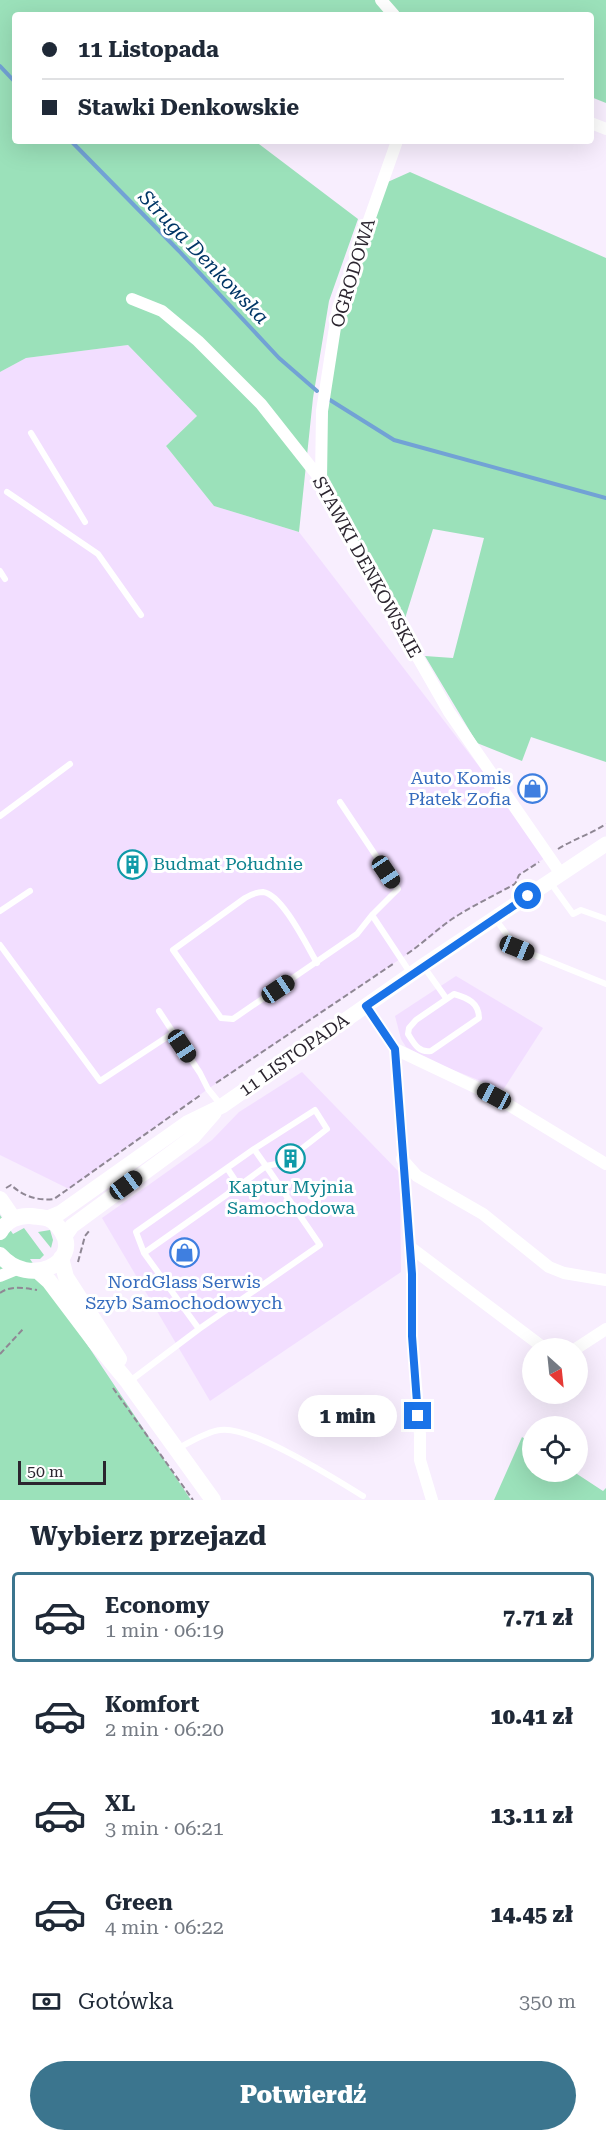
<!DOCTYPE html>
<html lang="pl">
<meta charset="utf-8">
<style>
body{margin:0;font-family:"Roboto Serif",serif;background:#f2f2f3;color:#1f2937;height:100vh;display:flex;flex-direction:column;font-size:22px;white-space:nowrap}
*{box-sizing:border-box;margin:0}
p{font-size:20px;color:#747a83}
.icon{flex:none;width:33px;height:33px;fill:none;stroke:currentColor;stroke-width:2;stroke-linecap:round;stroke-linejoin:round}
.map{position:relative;height:1500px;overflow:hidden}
.details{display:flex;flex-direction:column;background:#fff;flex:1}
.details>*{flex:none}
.top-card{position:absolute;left:12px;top:12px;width:582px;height:132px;border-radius:6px;box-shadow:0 6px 24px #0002;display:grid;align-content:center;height:132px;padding:0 30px;background:#fff}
.needle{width:39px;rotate:153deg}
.fabs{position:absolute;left:522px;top:1338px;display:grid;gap:12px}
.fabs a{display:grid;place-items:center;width:66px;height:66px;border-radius:50%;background:#fff;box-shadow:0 6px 24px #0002;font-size:30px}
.scale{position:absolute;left:18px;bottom:15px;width:88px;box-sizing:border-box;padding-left:6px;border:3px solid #2b252f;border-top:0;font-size:16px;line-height:21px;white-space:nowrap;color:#2b252f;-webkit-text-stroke:4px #fff;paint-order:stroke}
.end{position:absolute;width:27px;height:27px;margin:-14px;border:8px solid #1a73e8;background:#fff;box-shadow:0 0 0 3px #fff}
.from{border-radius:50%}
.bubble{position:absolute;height:42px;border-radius:21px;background:#fff;box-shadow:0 6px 24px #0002;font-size:20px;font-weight:800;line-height:42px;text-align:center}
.car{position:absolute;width:18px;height:36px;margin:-18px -9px;border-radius:8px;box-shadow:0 0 4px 2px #0007;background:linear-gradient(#222 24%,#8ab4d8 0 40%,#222 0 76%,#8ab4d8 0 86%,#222 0)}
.top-card b{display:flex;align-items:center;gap:21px;height:57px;font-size:22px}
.top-card b+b{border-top:2px solid #e0e1e3}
.top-card i{width:15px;height:15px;background:#1f2937}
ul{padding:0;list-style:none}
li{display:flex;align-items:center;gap:18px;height:90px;margin:0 12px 9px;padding:0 18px;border:3px solid transparent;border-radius:6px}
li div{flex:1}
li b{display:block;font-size:22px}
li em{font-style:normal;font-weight:800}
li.on{border-color:#3b758e}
li>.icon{width:54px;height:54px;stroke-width:1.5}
h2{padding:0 30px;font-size:27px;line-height:72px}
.pay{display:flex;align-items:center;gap:15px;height:66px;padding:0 30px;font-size:22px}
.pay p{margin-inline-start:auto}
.button{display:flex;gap:12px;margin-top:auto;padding:12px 30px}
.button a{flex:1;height:69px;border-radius:36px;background:#3b758e;color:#fff;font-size:24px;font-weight:800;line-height:69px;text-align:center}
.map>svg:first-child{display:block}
.built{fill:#f2deff}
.green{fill:#9be1ba}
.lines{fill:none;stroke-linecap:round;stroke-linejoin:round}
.stream{stroke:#72a2d5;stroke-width:4}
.path{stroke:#8f8794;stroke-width:2;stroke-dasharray:6 3;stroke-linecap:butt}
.service{stroke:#fff;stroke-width:6}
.minor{stroke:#fff;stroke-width:12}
.tertiary{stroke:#fff;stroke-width:15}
.secondary{stroke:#fff;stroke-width:16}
.route{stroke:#1a73e8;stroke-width:8}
.labels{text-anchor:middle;stroke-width:6;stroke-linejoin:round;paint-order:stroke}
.street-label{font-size:18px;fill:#2b252f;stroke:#fff}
.shop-label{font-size:18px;fill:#366cbe;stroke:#fff;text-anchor:end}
.culture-label{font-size:18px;fill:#0d838f;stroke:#fff;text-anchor:start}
.water-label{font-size:20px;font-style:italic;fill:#003666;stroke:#fff}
</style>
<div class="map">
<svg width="606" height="1500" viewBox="0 0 606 1500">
<rect width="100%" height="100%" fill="#f8eefe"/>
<path class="built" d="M128 345 197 416 166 446 214 506 299 532 548 856 519 875 515 884 459 914 429 939 420 942 412 951 208 1089 69 1189 0 1155V372L26 358Z
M456 976 543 1028 503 1090 436 1063 406 1047 401 1039 395 1016Z
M302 1072 400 1173 401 1272 210 1401 102 1218 212 1140 239 1112Z"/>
<path class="green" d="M0 0H606V103L591 97V15H15V141H255L358 219 329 301 313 398 299 532 214 506 166 446 197 416 128 345 26 358 0 372Z
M410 172 606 258V762L531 737 522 761 477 743 425 656 453 658 484 538 433 529 402 628 321 480 338 308 381 185Z
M0 1215 13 1234 24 1228 44 1255 40 1259H30L191 1500H0Z
M50 1230 53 1240 51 1248 38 1232Z
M522 1437 532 1444V1472H574L603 1491 606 1488V1500H494Z"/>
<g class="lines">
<path class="stream" d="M0 66 15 82
M71 141 179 251 279 358 317 391
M330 400 394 440 606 498"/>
<path class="path" d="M558 849C574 839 591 834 606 824
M407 954C426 941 441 925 460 914 478 903 497 894 515 884L519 875 539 862
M216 1083 393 964
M6 1188 11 1185C23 1196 37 1201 54 1199L202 1094
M78 1262 85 1236 89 1231
M0 1293C11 1285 24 1288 37 1290
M0 1354 24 1328
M113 1388 193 1500"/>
<path class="service" d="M31 433 85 522
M7 492 98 554 141 615
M0 571 5 579
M340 802 398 889 372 915 411 974
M0 816 70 764
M550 882 573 914 581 910 606 919
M0 911 30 891
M496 920 517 948 606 984
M0 945 100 1081 173 1033
M317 963C307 946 282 894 263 892 256 892 250 895 245 898L173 950 221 1018 233 1019 357 934 372 915
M424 967 446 998
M454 994C468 998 479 1003 479 1018L431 1051C418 1053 414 1043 408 1034L409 1028 416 1020Z
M159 1011 200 1073 208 1089 221 1105
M254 1149 315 1110 327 1129 300 1150
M227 1168 254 1149 266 1166 281 1163
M144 1253 239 1186 227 1168 136 1232 144 1253 199 1329 320 1245 266 1166 239 1186
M130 1381 199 1329
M177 1449C188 1443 208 1431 220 1430 251 1425 335 1479 363 1496"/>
<path class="minor" d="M381 0 394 15
M591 123 606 129
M132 299 162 311 198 341 261 404 321 480 329 502 449 712 561 874
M321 480 322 411 338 308 397 141
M366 1006 395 1049 494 1096 606 1164
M395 1049 412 1273V1336L420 1435V1460L432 1500
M402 1159 417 1176 483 1214 549 1267 564 1273 606 1280
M410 1247 544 1348
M0 1276 17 1269
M577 1348 606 1329"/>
<path class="tertiary" d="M48 1218 60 1213 187 1123 222 1106 423 966 606 844
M65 1236 72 1226 193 1137 214 1113"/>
<path class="secondary" d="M0 1199 13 1218
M0 1232C6 1221 18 1215 31 1216 37 1217 44 1217 49 1219 55 1222 59 1227 62 1232 81 1262 30 1289 0 1255
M61 1258 66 1277 119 1359
M39 1272 49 1281 95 1342 128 1382 213 1500"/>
</g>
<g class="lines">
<path class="route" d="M418 1416 412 1336V1274L395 1049 366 1006 528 896"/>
</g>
<defs>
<symbol id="shop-ring" viewBox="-11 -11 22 22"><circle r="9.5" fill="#fff" stroke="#3f7fe0" stroke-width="1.5"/><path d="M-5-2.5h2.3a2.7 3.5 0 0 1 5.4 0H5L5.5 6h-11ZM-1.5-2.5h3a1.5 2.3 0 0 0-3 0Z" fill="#3f7fe0"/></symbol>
<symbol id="building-ring" viewBox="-11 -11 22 22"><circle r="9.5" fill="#fff" stroke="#0f9aa8" stroke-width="1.5"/><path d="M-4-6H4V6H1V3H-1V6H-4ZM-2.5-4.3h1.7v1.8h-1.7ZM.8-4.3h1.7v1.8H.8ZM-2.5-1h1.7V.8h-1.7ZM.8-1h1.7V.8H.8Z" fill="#0f9aa8"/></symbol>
</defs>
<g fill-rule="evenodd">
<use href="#shop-ring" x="516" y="772" width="33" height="33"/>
<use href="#building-ring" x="116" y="848" width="33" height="33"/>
<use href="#building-ring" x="274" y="1142" width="33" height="33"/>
<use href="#shop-ring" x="168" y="1236" width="33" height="33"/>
</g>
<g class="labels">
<g class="street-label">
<text transform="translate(353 273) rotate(-73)" y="6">OGRODOWA</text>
<text transform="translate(367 567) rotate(61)" y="6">STAWKI DENKOWSKIE</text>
<text transform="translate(294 1055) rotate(-35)" y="6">11 LISTOPADA</text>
</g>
<g class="shop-label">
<text x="511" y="784">Auto Komis<tspan x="511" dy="21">Płatek Zofia</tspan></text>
<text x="184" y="1288" text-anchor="middle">NordGlass Serwis<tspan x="184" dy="21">Szyb Samochodowych</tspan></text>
</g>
<g class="culture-label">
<text x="153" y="870">Budmat Południe</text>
<text x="291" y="1193" text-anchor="middle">Kaptur Myjnia<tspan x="291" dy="21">Samochodowa</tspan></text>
</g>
<g class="water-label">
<text transform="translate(204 257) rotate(46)" y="7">Struga Denkowska</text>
</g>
</g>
</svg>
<div class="fabs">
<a><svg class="needle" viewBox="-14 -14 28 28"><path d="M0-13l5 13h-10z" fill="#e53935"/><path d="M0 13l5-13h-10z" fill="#747a83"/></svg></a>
<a><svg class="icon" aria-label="locate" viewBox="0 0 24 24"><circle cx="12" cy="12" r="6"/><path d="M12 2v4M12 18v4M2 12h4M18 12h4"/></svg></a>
</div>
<div class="scale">50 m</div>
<i class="end from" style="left:528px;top:896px"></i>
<i class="end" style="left:418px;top:1416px"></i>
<div class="bubble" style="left:298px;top:1395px;width:99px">1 min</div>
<i class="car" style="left:386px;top:872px;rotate:146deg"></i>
<i class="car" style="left:517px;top:948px;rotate:112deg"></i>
<i class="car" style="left:278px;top:989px;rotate:56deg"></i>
<i class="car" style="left:182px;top:1046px;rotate:146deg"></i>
<i class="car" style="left:494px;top:1096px;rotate:298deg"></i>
<i class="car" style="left:126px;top:1185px;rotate:54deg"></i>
<div class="top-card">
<b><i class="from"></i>11 Listopada</b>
<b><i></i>Stawki Denkowskie</b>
</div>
</div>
<section class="details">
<h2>Wybierz przejazd</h2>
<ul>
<li class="on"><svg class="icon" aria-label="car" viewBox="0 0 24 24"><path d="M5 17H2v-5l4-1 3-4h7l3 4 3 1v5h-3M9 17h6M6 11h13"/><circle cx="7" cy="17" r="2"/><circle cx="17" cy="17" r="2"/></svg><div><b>Economy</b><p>1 min · 06:19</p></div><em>7.71 zł</em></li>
<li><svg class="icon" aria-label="car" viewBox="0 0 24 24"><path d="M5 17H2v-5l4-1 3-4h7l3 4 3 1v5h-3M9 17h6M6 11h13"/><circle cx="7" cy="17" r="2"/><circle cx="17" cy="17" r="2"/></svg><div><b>Komfort</b><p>2 min · 06:20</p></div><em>10.41 zł</em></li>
<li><svg class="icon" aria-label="car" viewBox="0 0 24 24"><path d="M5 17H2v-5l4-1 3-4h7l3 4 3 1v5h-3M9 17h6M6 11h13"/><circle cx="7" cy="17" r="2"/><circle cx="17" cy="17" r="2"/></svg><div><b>XL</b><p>3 min · 06:21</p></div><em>13.11 zł</em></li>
<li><svg class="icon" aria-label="car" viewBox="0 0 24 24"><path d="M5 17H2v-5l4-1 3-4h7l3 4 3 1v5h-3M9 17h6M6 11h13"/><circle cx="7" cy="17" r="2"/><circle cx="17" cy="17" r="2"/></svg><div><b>Green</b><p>4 min · 06:22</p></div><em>14.45 zł</em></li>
</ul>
<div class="pay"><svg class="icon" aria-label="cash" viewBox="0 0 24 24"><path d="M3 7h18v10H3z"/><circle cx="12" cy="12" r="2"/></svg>Gotówka<p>350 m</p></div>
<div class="button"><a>Potwierdź</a></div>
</section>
